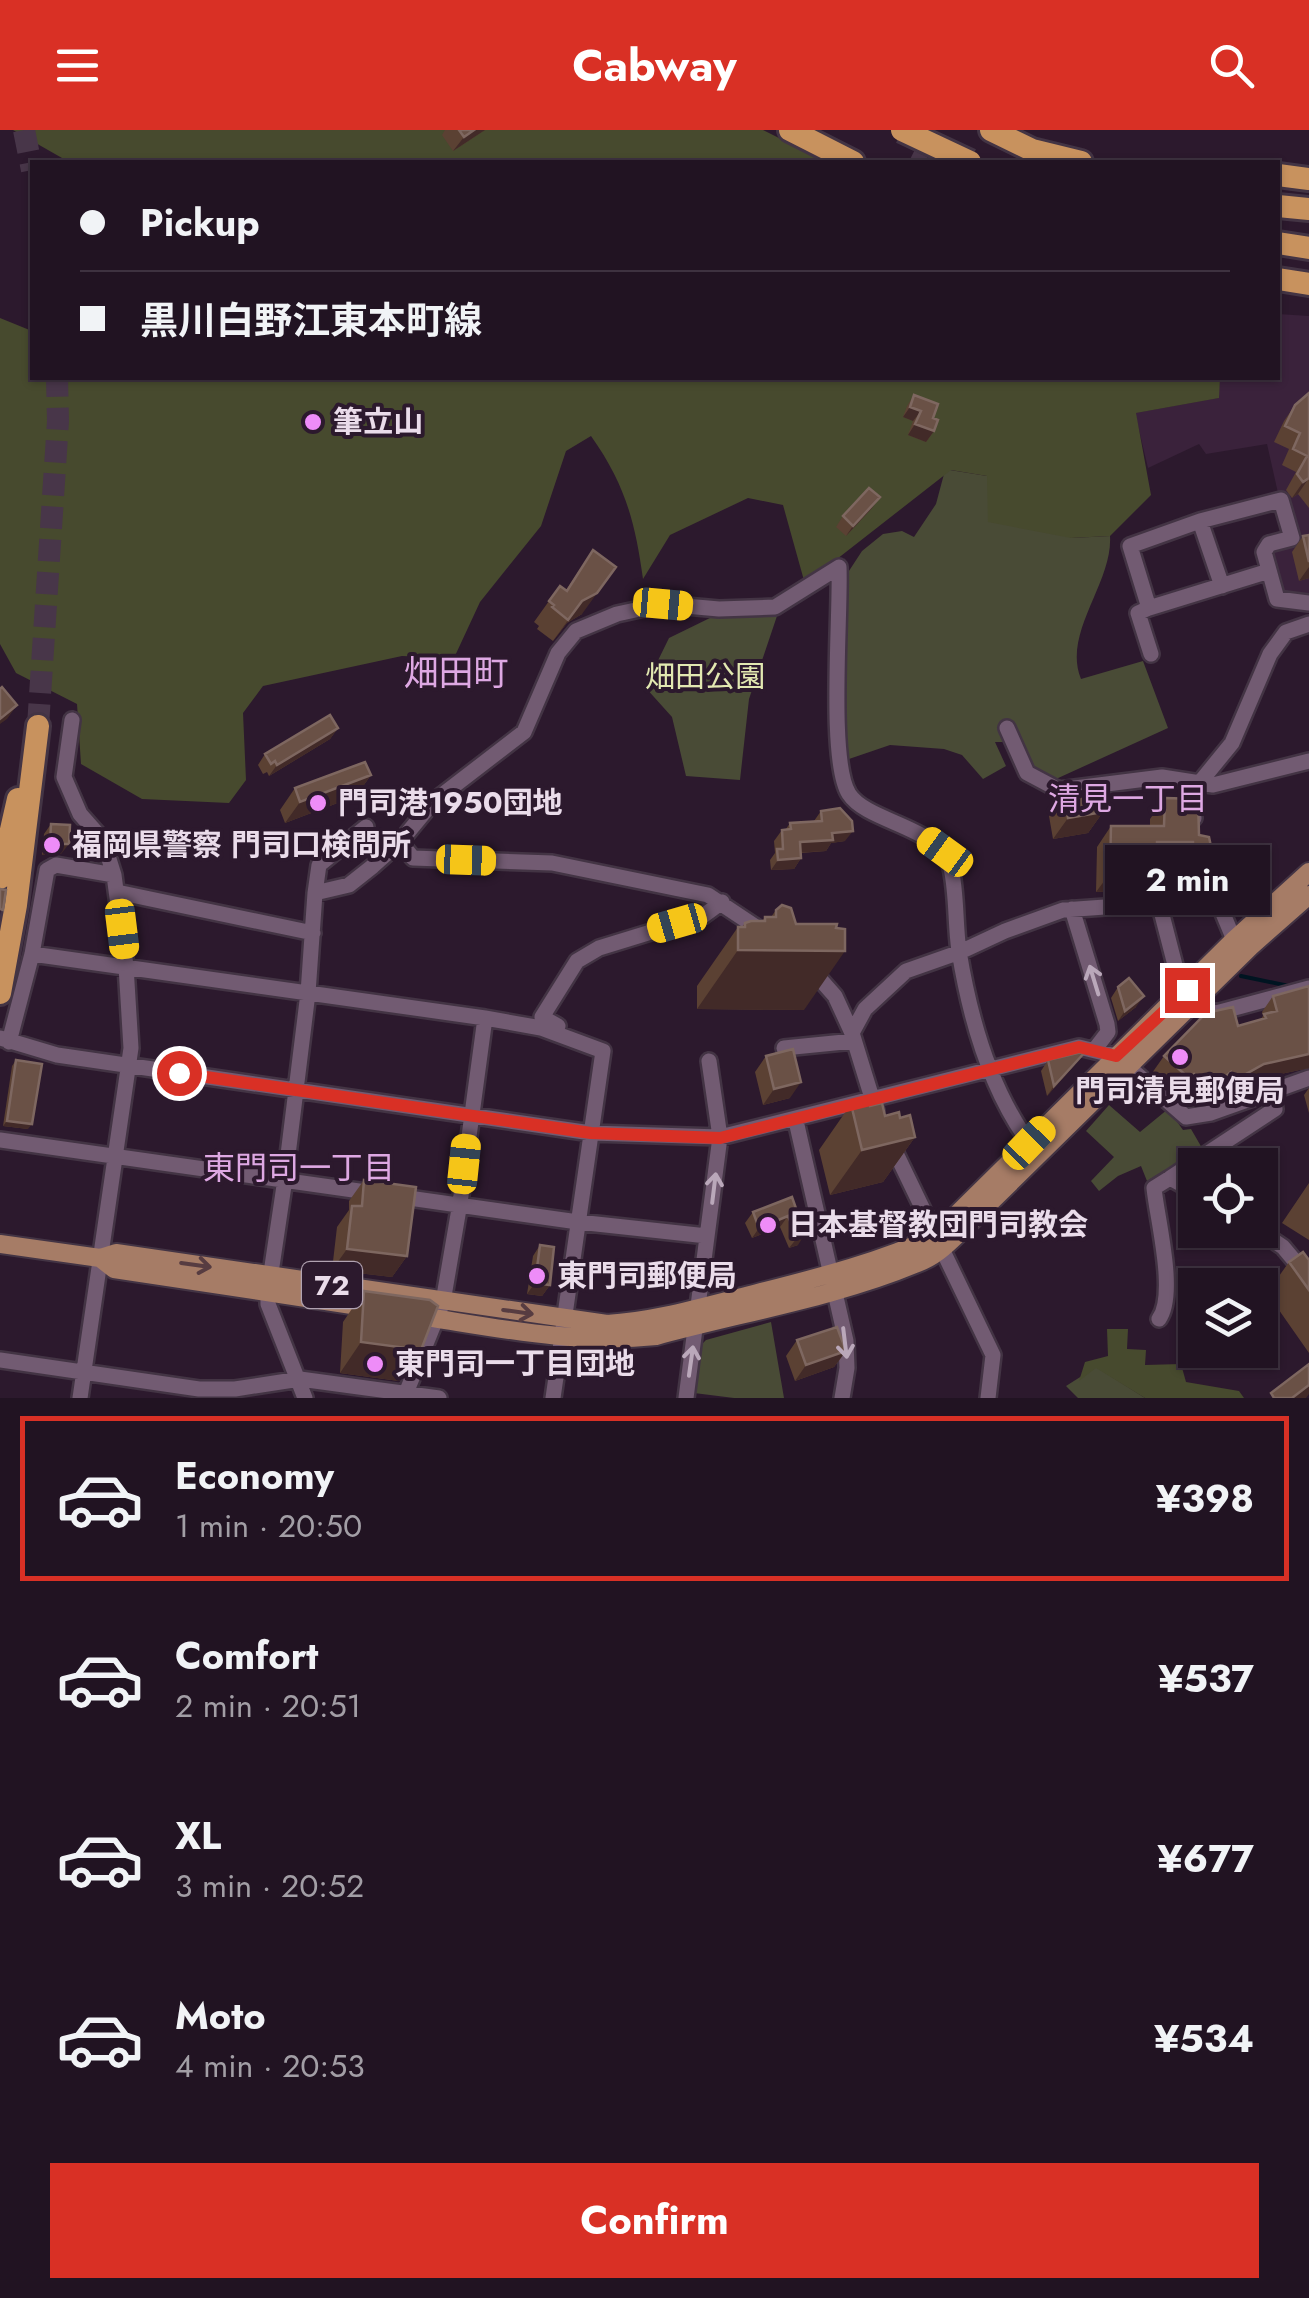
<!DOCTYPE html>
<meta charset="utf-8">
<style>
body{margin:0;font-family:Jost,"Noto Sans JP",sans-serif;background:#2d202f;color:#f1f3f6;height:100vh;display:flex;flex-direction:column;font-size:38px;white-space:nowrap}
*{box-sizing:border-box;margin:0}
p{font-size:32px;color:#a29ea5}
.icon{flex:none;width:55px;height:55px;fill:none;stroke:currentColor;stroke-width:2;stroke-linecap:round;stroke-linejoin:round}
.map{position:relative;height:1268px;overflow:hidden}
.details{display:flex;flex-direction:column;background:#211322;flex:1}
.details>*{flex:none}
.top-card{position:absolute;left:30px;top:30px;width:1250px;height:220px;border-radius:0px;box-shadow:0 2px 8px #0004,0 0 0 2px #3e3240;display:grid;align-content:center;height:220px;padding:0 50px;background:#211322}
.controls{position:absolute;left:1178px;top:1018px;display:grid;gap:20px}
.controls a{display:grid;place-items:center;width:100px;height:100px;border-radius:0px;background:#211322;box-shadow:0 2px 8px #0004,0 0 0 2px #3e3240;font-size:50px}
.end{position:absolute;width:45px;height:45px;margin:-22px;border:12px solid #d93025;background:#fff;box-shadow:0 0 0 5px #fff}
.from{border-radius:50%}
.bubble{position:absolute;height:70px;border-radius:0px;background:#211322;box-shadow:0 2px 8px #0004,0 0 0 2px #3e3240;font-size:32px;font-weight:700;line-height:70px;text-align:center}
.car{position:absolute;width:30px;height:60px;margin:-30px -15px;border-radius:12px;box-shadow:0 0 8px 2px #0007;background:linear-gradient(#f5c518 24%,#345 0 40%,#f5c518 0 76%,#345 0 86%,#f5c518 0)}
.top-card b{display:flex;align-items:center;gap:35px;height:95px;font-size:38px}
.top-card b+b{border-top:2px solid #3e3240}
.top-card i{width:25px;height:25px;background:#f1f3f6}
ul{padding:18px 0 0;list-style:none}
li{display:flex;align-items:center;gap:30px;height:165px;margin:0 20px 15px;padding:0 30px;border:5px solid transparent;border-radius:0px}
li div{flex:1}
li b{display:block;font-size:38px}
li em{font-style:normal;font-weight:700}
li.active{border-color:#d93025}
li>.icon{width:90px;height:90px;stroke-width:1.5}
.primary-button{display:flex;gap:20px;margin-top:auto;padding:20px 50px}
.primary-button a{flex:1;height:115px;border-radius:0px;background:#d93025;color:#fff;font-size:40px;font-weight:700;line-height:115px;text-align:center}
header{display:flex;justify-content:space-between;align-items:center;height:130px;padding:0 50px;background:#d93025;color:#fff;font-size:45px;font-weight:700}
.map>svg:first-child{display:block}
.built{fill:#3a223b}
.green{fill:#494b36}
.forest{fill:#474a2e}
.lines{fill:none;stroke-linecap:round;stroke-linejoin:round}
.stream{stroke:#001421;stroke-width:4}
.minor-tunnel{stroke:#483649;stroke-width:15;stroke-dasharray:15 8;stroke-linecap:butt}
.highway-tunnel{stroke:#483649;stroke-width:22;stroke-dasharray:22 11;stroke-linecap:butt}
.minor-casing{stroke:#433444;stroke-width:20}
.major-casing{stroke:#433444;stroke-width:22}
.highway-casing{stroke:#433444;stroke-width:28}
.minor{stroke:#725b72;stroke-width:15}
.major{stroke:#a67c66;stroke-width:18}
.highway{stroke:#c8925e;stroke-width:22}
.highway-bridge-casing{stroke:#433444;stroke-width:28;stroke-linecap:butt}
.highway-bridge{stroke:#c8925e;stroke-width:22}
.wall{fill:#5b4133}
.shaded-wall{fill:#422a28}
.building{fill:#6a5146;stroke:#7e6760;stroke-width:2.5}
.oneway{stroke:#baa8ba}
.oneway2{stroke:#573c41}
.route{stroke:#d93025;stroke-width:12}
.poi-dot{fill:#ee8cf8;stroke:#2c192d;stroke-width:4}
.labels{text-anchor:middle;stroke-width:8;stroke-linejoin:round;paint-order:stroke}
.shield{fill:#2c192d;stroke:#b1a2b1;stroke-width:2.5}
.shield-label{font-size:28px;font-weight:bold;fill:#eadcea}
.poi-label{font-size:30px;font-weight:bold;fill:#eadcea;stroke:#2c192d;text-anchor:start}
.park-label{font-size:30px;fill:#e2e8b1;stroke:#2c192d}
.neighbourhood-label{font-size:32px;fill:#dea8e3;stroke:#2c192d}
.quarter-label{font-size:35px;fill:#dea8e3;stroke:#2c192d}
</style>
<header><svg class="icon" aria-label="menu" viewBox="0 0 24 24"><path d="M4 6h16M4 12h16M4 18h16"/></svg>Cabway<svg class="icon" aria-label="search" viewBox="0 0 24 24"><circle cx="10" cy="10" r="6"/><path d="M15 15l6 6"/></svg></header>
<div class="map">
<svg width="1309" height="1268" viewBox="0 0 1309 1268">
<rect width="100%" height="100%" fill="#2c192d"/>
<path class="built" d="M1278 184 1309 186V470L1284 466 1271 424 1275 419 1297 412 1282 366 1278 363 1267 314 1206 324 1199 314 1148 338 1135 283 1218 268 1220 248H1278Z"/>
<path class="green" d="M950 340 987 346 1071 408 1110 406C1113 453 1062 503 1081 549L1143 531 1168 598 1056 649C1039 645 1023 629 1019 612H995L1006 636 983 649 962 625 944 619 890 615 849 629 844 626 845 447 862 421 883 404 902 401 914 407 936 374 944 344Z
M778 483 749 569 740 650 686 646 672 587 645 557 669 508 714 486Z
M1109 975 1140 1002 1168 979 1183 1000 1191 999 1202 1018 1147 1051 1141 1036 1118 1046 1099 1061 1091 1051 1114 1027 1086 1001Z
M771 1192 784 1268H734L694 1263 701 1215 706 1210Z
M1096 1237 1145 1268H1078L1066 1256Z"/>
<path class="forest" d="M13 0H763L827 32H69Z
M0 188 32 201V248H1220L1219 268 1136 283 1151 365 1110 406 1071 408 988 392 987 346 951 340 805 454 783 375 748 368 670 405 643 449C635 391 625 354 591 306L566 321 541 396 480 472 454 528 402 526 263 556 243 583 246 650 229 673 142 669 81 634 77 574 16 543 0 514Z
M1107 1199H1128L1127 1219 1146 1220 1145 1235 1181 1234 1186 1252 1239 1261 1244 1268H1145L1096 1238 1079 1251 1085 1232 1108 1226Z"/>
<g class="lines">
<path class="stream" d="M1241 846 1289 856"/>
<path class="minor-tunnel" d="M917 32 921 24"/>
<path class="highway-tunnel" d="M24 0 32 40
M38 596 58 291 57 248"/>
<defs>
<path id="minor" d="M1200 391 1222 456
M839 437C841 484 828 631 849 664 868 693 942 697 951 738 957 765 955 794 959 821 970 889 991 964 1034 1019
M1149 478 1269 441
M1151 524 1138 483 1149 478 1130 416 1200 391 1281 370 1292 408 1269 414 1264 422 1277 469 1309 473
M72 590 64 647 80 684 103 710 114 745 126 836 131 918 80 1268
M1007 598 1027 643 1059 660 1162 647 1213 655 1309 631
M1194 688 1188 667 1232 613 1270 524 1286 502 1309 494
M400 712 413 728 552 733 708 765 762 801
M1205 724 1217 769
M117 762 313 803
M315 763 319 735 366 697
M1159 773 1176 839 1191 855
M1072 779 1107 894 1108 902 1095 919
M32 824 485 888 541 898 603 921 553 1268
M812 840 835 866 852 903 876 981
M1191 876 1216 883 1309 858
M558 896 542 887 577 831 599 818 703 786 722 772
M852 903 865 879 906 841 960 822 1005 801 1063 780 1217 769 1234 810
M0 908 57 925 591 1003 720 1007 1079 917 1116 926 1186 987 1211 983 1309 948
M9 912 32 824 47 740 56 735 114 745
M784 918 854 911
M796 991 846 1211 847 1238 842 1268
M0 1010 578 1092 707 1106
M892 1015 993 1225 988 1268
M1170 1048 1275 979 1272 960
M1258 1100 1283 1117 1309 1148
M1159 1189C1177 1164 1157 1089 1154 1058L1170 1048 1195 1062
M0 1230 199 1259H235L300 1249 439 1268
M305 1268 268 1174V1163L285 1049 308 863 315 763 349 755 373 736 400 712 433 672 524 602 558 523 576 501 617 484 663 474 719 479 775 477 839 437
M404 1268 443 1172 460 1073 485 888
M686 1268 720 1007 709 931"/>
<path id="major" d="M0 1114 100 1128 116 1123 607 1194C656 1191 702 1177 750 1165 812 1149 875 1134 934 1107L1234 810 1309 742
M100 1128 114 1139 378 1179
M413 1185C494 1197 574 1215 656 1206 740 1183 836 1167 915 1134 933 1128 946 1116 959 1103L1250 817 1309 765"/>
<path id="highway" d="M790 0 853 32
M991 0 1032 20 1081 32
M1278 45 1309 49
M1278 76 1309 79
M1278 113 1309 118
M1278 149 1309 154
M0 748 18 669
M0 863 16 775 38 596"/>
</defs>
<use href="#minor" class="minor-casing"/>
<use href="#major" class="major-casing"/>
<use href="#highway" class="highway-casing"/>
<use href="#minor" class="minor"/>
<use href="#major" class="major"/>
<use href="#highway" class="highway"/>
<defs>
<path id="highway-bridge" d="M902 0 970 32"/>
</defs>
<use href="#highway-bridge" class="highway-bridge-casing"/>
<use href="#highway-bridge" class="highway-bridge"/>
</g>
<path class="wall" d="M445 0H485L453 21 442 5Z
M1309 263V378L1298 364 1292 368 1286 360 1296 342 1282 335 1289 319 1274 312 1284 291 1295 275Z
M914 265 933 288 934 301 926 312 908 305 913 291 903 287 907 276Z
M872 378 846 406 836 397 843 386Z
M1309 405V448L1299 451 1292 422 1303 406Z
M593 420 582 484 567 493 553 511 537 499 539 496 534 492 549 471 566 460Z
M338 598 330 609 269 646 267 642 263 644 258 635 265 624Z
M371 645 356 666 285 693 280 680 295 658Z
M1064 665 1095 670 1103 682 1088 703 1053 709 1049 686Z
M1165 668 1199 705 1215 736 1200 758 1179 759 1178 733H1149L1142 743H1124L1111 761 1096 762 1097 717 1111 696H1150V689Z
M821 681 845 711 831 713 826 721 801 723V728L794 739 771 740 770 730 775 723 774 711 782 700 786 699 790 693 814 691Z
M51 694 61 724 42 725 44 704Z
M776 780 804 880 697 879V856L738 797H742L745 793 762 791 765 787H771Z
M1309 856V938L1253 950 1224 966 1220 958 1201 973 1198 970 1193 974 1182 960 1178 965 1152 943 1164 926 1238 896 1260 890 1263 886 1262 882 1273 866Z
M1118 857 1136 877 1118 891 1111 868Z
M766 926 790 968 763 975 755 942Z
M16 930 28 999 3 996 12 936Z
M1048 930 1078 931 1047 966 1041 941Z
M1309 958V983L1304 965Z
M851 974 870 976 885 986 900 988 915 1007 883 1052 830 1065 819 1020Z
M364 1050 407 1126 392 1147 332 1140 337 1097 349 1080V1071Z
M1309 1053V1110L1282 1093Z
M792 1067 798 1115 789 1118 780 1097 752 1108 745 1093 753 1082Z
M540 1115 550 1155 542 1166 527 1164 533 1126Z
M1309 1130V1223L1267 1163 1289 1132Z
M364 1161 421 1220 399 1251 340 1243 343 1192Z
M797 1210 846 1221 834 1237 795 1251 786 1226Z"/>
<path class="shaded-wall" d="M474 0H485L453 21 464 7Z
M910 277 921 281 913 291 903 287Z
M915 294 934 301 926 312 908 305Z
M1309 348 1298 364 1292 368 1303 352Z
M880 367 872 378 846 406 853 396Z
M616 437 582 484 567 493 553 511 582 471Z
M1309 437V448L1299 451Z
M17 575 7 589 0 594V589Z
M338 598 330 609 269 646 277 635Z
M371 645 356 666 285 693 300 672Z
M1103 682 1088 703 1053 709 1068 688Z
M853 701 845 711 831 713 826 721 793 723 800 712 832 703Z
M1157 712H1193L1178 733H1149L1142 743H1124L1111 761 1096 762 1126 722Z
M50 714H69L61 724 42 725Z
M801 728 794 739 771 740 778 730Z
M1215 736 1200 758 1179 759 1194 738Z
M738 820 845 821 804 880 697 879Z
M1144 866 1136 877 1118 891 1125 881Z
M1086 921 1078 931 1047 966 1054 956Z
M1309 924V938L1253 950 1224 966 1235 950 1264 934Z
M1231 942 1220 958 1201 973 1212 957Z
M801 952 790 968 763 975 774 959Z
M1210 954 1198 970 1193 974 1205 958Z
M7 991 32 994 28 999 3 996Z
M915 1007 883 1052 830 1065 862 1020Z
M788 1086 780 1097 752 1108 759 1098Z
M805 1104 798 1115 789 1118 797 1108Z
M347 1119 407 1126 392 1147 332 1140Z
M535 1153 550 1155 542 1166 527 1164Z
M361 1212 421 1220 399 1251 340 1243Z
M846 1221 834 1237 795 1251 806 1235Z
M1309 1255V1264L1306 1268H1292Z"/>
<path class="building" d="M459 0H474L464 7Z
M1309 263V348L1303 352 1297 344 1307 326 1293 319 1300 303 1285 296 1295 275Z
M914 265 938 274 933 288 938 290 934 301 915 294 921 281 910 277Z
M869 358 880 367 853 396 843 386Z
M1309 405V432L1303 406Z
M593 420 616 437 597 463 582 471 568 490 552 477 554 475 549 471 560 456 567 461Z
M2 557 17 575 0 589V559Z
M330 585 338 598 277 635 275 631 271 634 265 624Z
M365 632 371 645 300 672 295 658Z
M1094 661 1095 670 1101 669 1103 682 1068 688 1064 665Z
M1165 668 1198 669 1199 705 1209 707 1215 736 1194 738 1193 712H1157V722H1126V740L1110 741 1111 696H1164Z
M840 678 852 691 853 701 832 703 833 710 800 712 801 728 778 730 777 719H783L782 700 791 699 790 693 822 691 821 681Z
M51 694 70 695 69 714H50Z
M0 759 6 760 3 780 0 779Z
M782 775 791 778 796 794H837L836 798 845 799V821L738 820V797H745V793L751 791H765V787H776V780Z
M1129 848 1144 866 1125 881 1118 857Z
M1309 856V924L1264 934 1235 950 1231 942 1212 957 1210 954 1205 958 1194 944 1189 948 1164 926 1206 883 1233 877 1238 896 1266 888 1264 884 1277 881 1273 866Z
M793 919 801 952 774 959 766 926Z
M1086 921 1054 956 1048 930Z
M16 930 42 934 32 994 7 991Z
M869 970 870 976 882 973 885 986 899 982 900 988 910 985 915 1007 862 1020 851 974Z
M364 1050 416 1057 407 1126 347 1119 352 1076H362Z
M792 1067 805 1104 797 1108 788 1086 759 1098 753 1082Z
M540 1115 554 1117 550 1155 535 1153Z
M1303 1122 1309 1130V1160L1289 1132Z
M364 1161 430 1170 438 1176 421 1220 361 1212Z
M837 1197 846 1221 806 1235 797 1210Z
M1309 1234V1255L1292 1268H1274L1271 1263Z"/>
<defs><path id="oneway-shaft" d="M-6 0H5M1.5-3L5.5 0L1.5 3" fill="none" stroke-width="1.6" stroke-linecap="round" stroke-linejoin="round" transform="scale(2.5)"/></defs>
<g class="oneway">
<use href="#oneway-shaft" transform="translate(1094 850) rotate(-107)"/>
<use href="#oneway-shaft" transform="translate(714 1058) rotate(-83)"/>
<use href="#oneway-shaft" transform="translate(845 1213) rotate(83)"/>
<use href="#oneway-shaft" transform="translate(691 1231) rotate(-82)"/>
</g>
<g class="oneway2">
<use href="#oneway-shaft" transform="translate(196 1135) rotate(8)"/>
<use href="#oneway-shaft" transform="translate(518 1182) rotate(8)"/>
</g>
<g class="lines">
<path class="route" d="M179 943 591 1003 720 1008 1079 917 1116 926 1187 860"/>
</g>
<g class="poi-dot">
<circle cx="313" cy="292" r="10"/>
<circle cx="318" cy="673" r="10"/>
<circle cx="52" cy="715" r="10"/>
<circle cx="1180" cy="927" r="10"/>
<circle cx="768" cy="1095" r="10"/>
<circle cx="537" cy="1146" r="10"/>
<circle cx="375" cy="1234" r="10"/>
</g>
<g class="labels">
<rect class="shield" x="302" y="1132" width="60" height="46" rx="8"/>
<g class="shield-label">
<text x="332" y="1165">72</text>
</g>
<g class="poi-label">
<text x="333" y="302">筆立山</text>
<text x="338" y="683">門司港1950団地</text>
<text x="72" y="725">福岡県警察 門司口検問所</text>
<text x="1180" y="971" text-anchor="middle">門司清見郵便局</text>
<text x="788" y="1105">日本基督教団門司教会</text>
<text x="557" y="1156">東門司郵便局</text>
<text x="395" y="1244">東門司一丁目団地</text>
</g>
<g class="park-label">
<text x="705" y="557">畑田公園</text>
</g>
<g class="neighbourhood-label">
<text x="1128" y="680">清見一丁目</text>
<text x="299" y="1049">東門司一丁目</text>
</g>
<g class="quarter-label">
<text x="456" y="555">畑田町</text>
</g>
</g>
</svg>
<div class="controls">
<a><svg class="icon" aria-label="locate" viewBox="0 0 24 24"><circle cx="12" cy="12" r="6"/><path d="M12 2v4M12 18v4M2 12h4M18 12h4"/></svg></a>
<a><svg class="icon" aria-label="layers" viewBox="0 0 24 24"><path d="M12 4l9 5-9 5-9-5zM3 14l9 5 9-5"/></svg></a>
</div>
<i class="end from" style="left:179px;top:943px"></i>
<i class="end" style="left:1187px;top:860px"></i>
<div class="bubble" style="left:1105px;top:715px;width:165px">2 min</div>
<i class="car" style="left:663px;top:474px;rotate:95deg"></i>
<i class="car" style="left:945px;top:722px;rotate:306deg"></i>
<i class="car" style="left:466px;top:730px;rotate:92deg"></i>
<i class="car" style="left:677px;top:793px;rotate:254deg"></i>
<i class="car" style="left:122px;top:799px;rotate:173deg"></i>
<i class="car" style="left:1029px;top:1013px;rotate:44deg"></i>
<i class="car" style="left:464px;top:1034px;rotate:6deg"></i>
<div class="top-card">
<b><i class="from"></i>Pickup</b>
<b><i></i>黒川白野江東本町線</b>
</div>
</div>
<section class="details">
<ul>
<li class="active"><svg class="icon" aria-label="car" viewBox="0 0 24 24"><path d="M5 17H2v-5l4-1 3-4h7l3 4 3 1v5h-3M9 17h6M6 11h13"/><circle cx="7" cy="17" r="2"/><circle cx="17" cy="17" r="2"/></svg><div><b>Economy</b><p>1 min · 20:50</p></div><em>¥398</em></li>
<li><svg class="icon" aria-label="car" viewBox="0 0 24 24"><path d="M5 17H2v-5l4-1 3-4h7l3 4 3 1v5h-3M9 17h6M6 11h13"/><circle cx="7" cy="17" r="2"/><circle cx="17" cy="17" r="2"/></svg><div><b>Comfort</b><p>2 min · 20:51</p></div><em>¥537</em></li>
<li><svg class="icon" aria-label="car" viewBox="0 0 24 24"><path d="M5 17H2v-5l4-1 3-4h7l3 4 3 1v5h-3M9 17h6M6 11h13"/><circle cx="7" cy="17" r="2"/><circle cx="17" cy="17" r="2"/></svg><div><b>XL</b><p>3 min · 20:52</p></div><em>¥677</em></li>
<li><svg class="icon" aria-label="car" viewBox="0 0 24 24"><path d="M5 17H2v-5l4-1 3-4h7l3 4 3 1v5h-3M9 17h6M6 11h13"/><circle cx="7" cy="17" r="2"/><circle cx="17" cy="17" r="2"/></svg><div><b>Moto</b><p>4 min · 20:53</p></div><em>¥534</em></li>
</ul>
<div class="primary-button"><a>Confirm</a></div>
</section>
